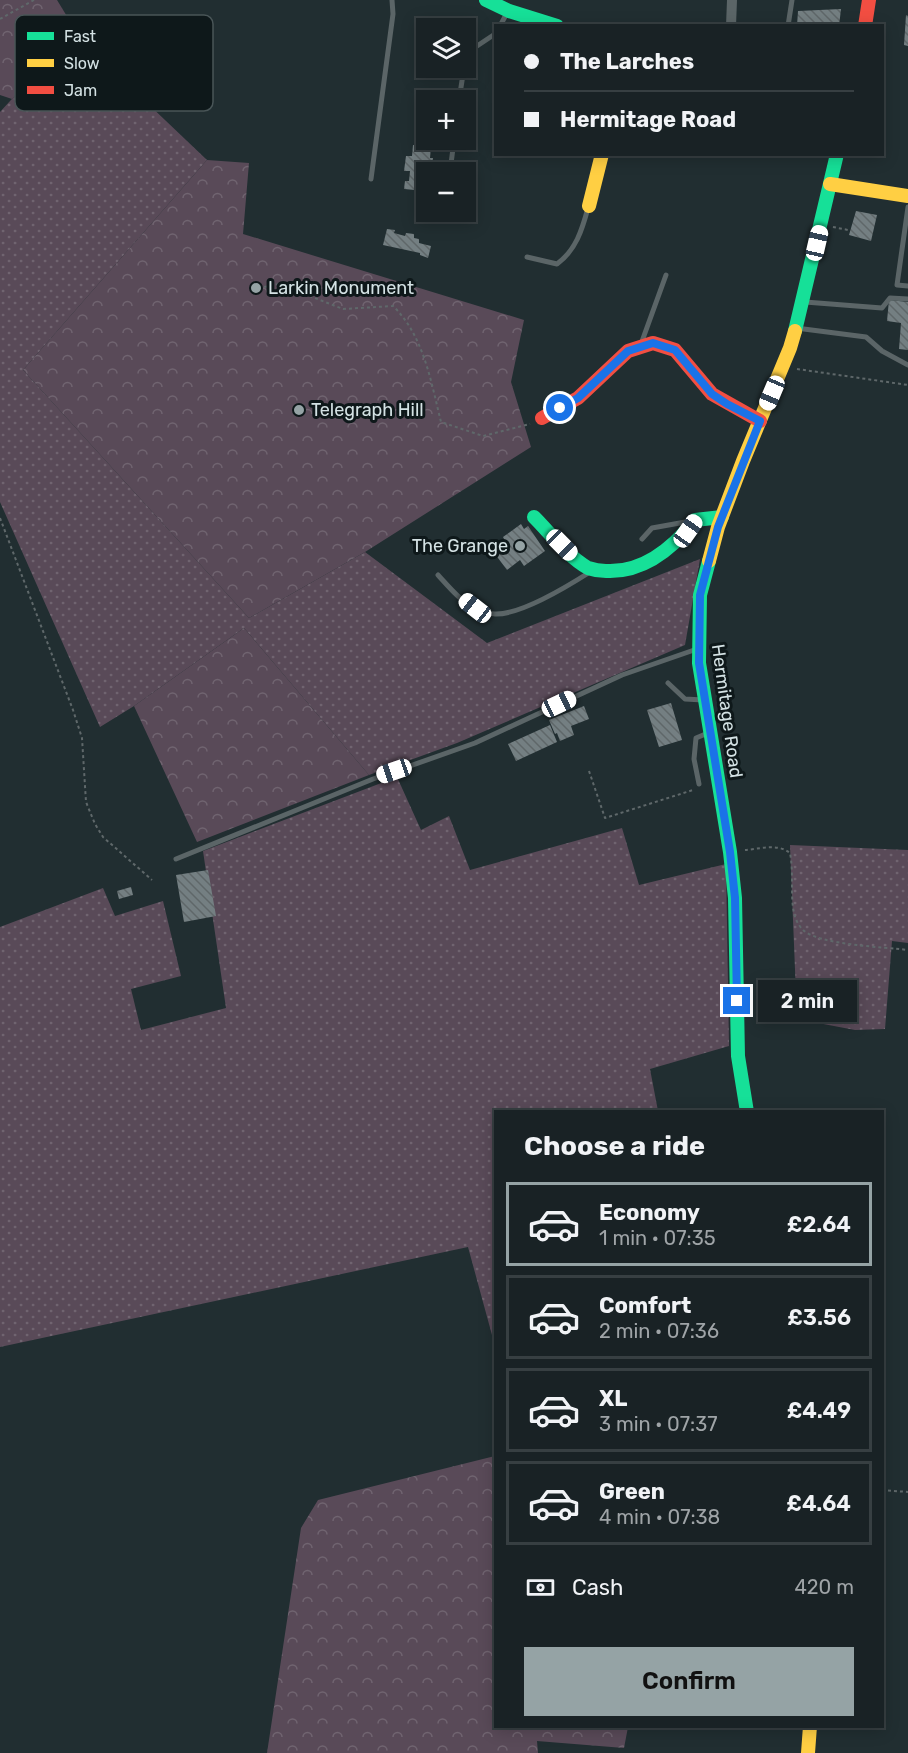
<!DOCTYPE html>
<meta charset="utf-8">
<style>
body{margin:0;font-family:Rubik,sans-serif;background:#262f32;color:#f1f3f6;height:100vh;display:flex;flex-direction:column;font-size:22px;white-space:nowrap}
*{box-sizing:border-box;margin:0}
p{font-size:20px;color:#9fa4a7}
.icon{flex:none;width:33px;height:33px;fill:none;stroke:currentColor;stroke-width:2;stroke-linecap:round;stroke-linejoin:round}
.map{position:relative;flex:1;overflow:hidden}
.drawer{position:absolute;left:494px;top:1110px;width:390px;height:618px;display:flex;flex-direction:column;background:#192225;border-radius:0px;box-shadow:0 3px 15px #0003,0 0 0 2px #373f42}
.drawer>*{flex:none}
.banner{position:absolute;left:494px;top:24px;width:390px;height:132px;border-radius:0px;box-shadow:0 3px 15px #0003,0 0 0 2px #373f42;display:grid;align-content:center;height:132px;padding:0 30px;background:#192225}
.buttons{position:absolute;left:416px;top:18px;display:grid;gap:12px}
.buttons a{display:grid;place-items:center;width:60px;height:60px;border-radius:0px;background:#192225;box-shadow:0 3px 15px #0003,0 0 0 2px #373f42;font-size:30px}
.end{position:absolute;width:27px;height:27px;margin:-14px;border:8px solid #1a73e8;background:#fff;box-shadow:0 0 0 3px #fff}
.from{border-radius:50%}
.bubble{position:absolute;height:42px;border-radius:0px;background:#192225;box-shadow:0 3px 15px #0003,0 0 0 2px #373f42;font-size:20px;font-weight:600;line-height:42px;text-align:center}
.car{position:absolute;width:18px;height:36px;margin:-18px -9px;border-radius:8px;box-shadow:0 0 4px 2px #0007;background:linear-gradient(#fff 24%,#345 0 40%,#fff 0 76%,#345 0 86%,#fff 0)}
.banner b{display:flex;align-items:center;gap:21px;height:57px;font-size:22px}
.banner b+b{border-top:2px solid #373f42}
.banner i{width:15px;height:15px;background:#f1f3f6}
ul{padding:0;list-style:none}
li{display:flex;align-items:center;gap:18px;height:84px;margin:0 12px 9px;padding:0 18px;border:3px solid #373f42;border-radius:0px}
li div{flex:1}
li b{display:block;font-size:22px}
li em{font-style:normal;font-weight:600}
li.selected{border-color:#95a3a5}
li>.icon{width:54px;height:54px;stroke-width:1.5}
h2{padding:0 30px;font-size:27px;line-height:72px}
.pay{display:flex;align-items:center;gap:15px;height:66px;padding:0 30px;font-size:22px}
.pay p{margin-inline-start:auto}
.primary-button{display:flex;gap:12px;margin-top:auto;padding:12px 30px}
.primary-button a{flex:1;height:69px;border-radius:0px;background:#95a3a5;color:#111;font-size:24px;font-weight:600;line-height:69px;text-align:center}
.map>svg:first-child{display:block}
.grass{fill:url(#grass-dots)}
.forest{fill:url(#forest-crowns)}
.building{fill:url(#building-back-hatch)}
.lines{fill:none;stroke-linecap:round;stroke-linejoin:round}
.path{stroke:#5f686a;stroke-width:2;stroke-dasharray:3 3;stroke-linecap:butt}
.lane{stroke:#5b6567;stroke-width:5}
.street{stroke:#5b6567;stroke-width:10}
.fast{stroke:#16e098;stroke-width:14}
.slow{stroke:#ffcf43;stroke-width:14}
.jam{stroke:#f24e42;stroke-width:14}
.route{stroke:#1a73e8;stroke-width:8}
.poi-dot{fill:#95a3a5;stroke:#0e181a;stroke-width:2}
.labels{text-anchor:middle;stroke-width:6;stroke-linejoin:round;paint-order:stroke}
.poi-label{font-size:18px;fill:#d4e2e4;stroke:#0e181a;text-anchor:start}
.street-label{font-size:18px;fill:#d4e2e4;stroke:#0e181a}
.key{fill:#0e181a;stroke:#495557;stroke-width:1.5}
.key-label{font-size:16px;fill:#d4e2e4}
</style>
<div class="map">
<svg width="908" height="1753" viewBox="0 0 908 1753">
<defs>
<pattern id="grass-dots" width="8" height="8" patternUnits="userSpaceOnUse" patternTransform="scale(1.5)"><rect width="8" height="8" fill="#594a58"/><path d="M2 2h.1M6 6h.1" fill="none" stroke="#706470" stroke-width="1.8" stroke-linecap="round"/></pattern>
<pattern id="forest-crowns" width="20" height="18" patternUnits="userSpaceOnUse" patternTransform="scale(1.5)"><rect width="20" height="18" fill="#594a58"/><path d="M2 6a3 3 0 1 1 6 0M12 15a3 3 0 1 1 6 0" fill="none" stroke="#706470"/></pattern>
<pattern id="building-back-hatch" width="6" height="6" patternUnits="userSpaceOnUse" patternTransform="scale(1.5)"><rect width="6" height="6" fill="#747f82"/><path d="M-1 5l2 2M0 0l6 6M5-1l2 2" fill="none" stroke="#5f6769"/></pattern>
</defs>
<rect width="100%" height="100%" fill="#212e31"/>
<path class="grass" d="M82 41 207 160 23 370 249 618 365 552 487 643 700 559 685 645 457 743 369 775 244 628 134 706 100 727 0 502V112L62 44Z
M397 777 421 830 449 816 470 870 622 828 639 885 726 864 729 1046 650 1069 658 1111 495 1112V1346L468 1247 0 1347V927L103 888 115 916 163 901 181 976 131 989 141 1030 226 1008 203 851Z
M790 845 908 850V943L892 941 885 1029 855 1030 797 1019Z"/>
<path class="forest" d="M0 0H57L82 41 62 44 12 99 0 95Z
M207 160 249 163 243 234 524 320 511 382 531 447 365 552 249 618 23 370Z
M244 628 369 775 197 842 134 706Z
M495 1456V1726L628 1727 624 1748 537 1741 538 1753H267L301 1528 318 1500Z"/>
<path class="building" d="M841 9 839 26H797L798 11Z
M906 15 908 16V46L904 45Z
M413 145 431 147 430 158H433L431 172H426V191L404 189 405 181H409L410 171H404L406 156H412Z
M856 211 877 215 871 241 849 235Z
M387 229 395 230 394 233 405 236 406 233 414 234V238L419 239V243L431 246 428 258 420 255V253L383 245Z
M889 300 908 302V350L899 349 901 323 887 321Z
M521 524 524 529 528 526 545 551 524 566 520 560 507 570 492 550 505 541 503 537Z
M671 703 682 740 659 747 647 710Z
M584 706 589 719 571 726 574 735 560 741 557 733 555 734 549 720Z
M550 725 557 742 516 761 508 744Z
M208 870 216 916 184 922 176 875Z
M131 887 133 895 119 899 117 891Z"/>
<g class="lines">
<path class="path" d="M0 19 34 0
M833 227 848 230
M264 287 279 284 343 309 393 306C424 336 431 382 441 422L483 436 530 424
M797 369 908 385
M0 518 73 710 82 738 86 802 95 824 103 837 152 880
M589 771 605 818 693 790
M745 850C759 849 778 843 790 853 794 873 790 895 794 913 795 919 799 926 803 930 819 945 885 947 908 950
M882 1490 908 1492"/>
<path class="lane" d="M500 26 508 11
M788 26 792 0
M465 57V54L495 34
M459 100 464 68
M450 172 454 140
M371 179 393 14 392 0
M908 207 897 285 908 286
M527 257 557 264C576 250 582 230 588 208
M805 302 882 308 890 298 908 299
M796 328 866 337 882 351 908 365
M641 344 666 275
M642 539 652 528 691 521
M438 575C449 587 462 603 477 609 482 611 490 614 495 614 521 615 568 586 590 572
M668 683 685 699 703 700
M699 784 694 759 696 738 708 733
M176 859 373 779 475 743 622 675 697 649"/>
<path class="street" d="M731 26 732 0"/>
<path class="fast" d="M486 0 509 11 557 26
M795 331 837 154
M534 517C551 534 567 556 588 568 594 570 600 571 606 571 644 573 673 548 695 520L722 517
M709 561 700 595 699 663 730 852 735 898 738 1056 747 1112"/>
<path class="slow" d="M830 184 908 196
M589 206 602 154
M709 561 718 527 743 461 790 348 795 331
M808 1753 810 1726"/>
<path class="jam" d="M865 26 869 0
M542 418 578 398 628 351 653 343 675 350 712 394 760 421"/>
</g>
<g class="lines">
<path class="route" d="M560 408 578 398 628 351 653 343 675 350 712 394 727 404 760 421 718 527 700 595 699 663 730 852 735 898 737 1001"/>
</g>
<g class="poi-dot">
<circle cx="256" cy="288" r="6"/>
<circle cx="299" cy="410" r="6"/>
<circle cx="520" cy="546" r="6"/>
</g>
<g class="labels">
<g class="poi-label">
<text x="268" y="294">Larkin Monument</text>
<text x="311" y="416">Telegraph Hill</text>
<text x="508" y="552" text-anchor="end">The Grange</text>
</g>
<g class="street-label">
<text transform="translate(727 711) rotate(82)" y="6">Hermitage Road</text>
</g>
</g>
<rect x="15" y="15" width="198" height="96" rx="9" class="key"/>
<rect x="27" y="32" width="27" height="8" fill="#16e098"/>
<rect x="27" y="59" width="27" height="8" fill="#ffcf43"/>
<rect x="27" y="86" width="27" height="8" fill="#f24e42"/>
<g class="key-label">
<text x="64" y="42">Fast</text>
<text x="64" y="69">Slow</text>
<text x="64" y="96">Jam</text>
</g>
</svg>
<div class="buttons">
<a><svg class="icon" aria-label="layers" viewBox="0 0 24 24"><path d="M12 4l9 5-9 5-9-5zM3 14l9 5 9-5"/></svg></a>
<a>+</a>
<a>−</a>
</div>
<i class="end from" style="left:560px;top:408px"></i>
<i class="end" style="left:737px;top:1001px"></i>
<div class="bubble" style="left:758px;top:980px;width:99px">2 min</div>
<i class="car" style="left:817px;top:243px;rotate:13deg"></i>
<i class="car" style="left:772px;top:393px;rotate:203deg"></i>
<i class="car" style="left:688px;top:531px;rotate:35deg"></i>
<i class="car" style="left:562px;top:545px;rotate:135deg"></i>
<i class="car" style="left:475px;top:608px;rotate:308deg"></i>
<i class="car" style="left:559px;top:704px;rotate:65deg"></i>
<i class="car" style="left:394px;top:771px;rotate:251deg"></i>
<div class="banner">
<b><i class="from"></i>The Larches</b>
<b><i></i>Hermitage Road</b>
</div>
<section class="drawer">
<h2>Choose a ride</h2>
<ul>
<li class="selected"><svg class="icon" aria-label="car" viewBox="0 0 24 24"><path d="M5 17H2v-5l4-1 3-4h7l3 4 3 1v5h-3M9 17h6M6 11h13"/><circle cx="7" cy="17" r="2"/><circle cx="17" cy="17" r="2"/></svg><div><b>Economy</b><p>1 min · 07:35</p></div><em>£2.64</em></li>
<li><svg class="icon" aria-label="car" viewBox="0 0 24 24"><path d="M5 17H2v-5l4-1 3-4h7l3 4 3 1v5h-3M9 17h6M6 11h13"/><circle cx="7" cy="17" r="2"/><circle cx="17" cy="17" r="2"/></svg><div><b>Comfort</b><p>2 min · 07:36</p></div><em>£3.56</em></li>
<li><svg class="icon" aria-label="car" viewBox="0 0 24 24"><path d="M5 17H2v-5l4-1 3-4h7l3 4 3 1v5h-3M9 17h6M6 11h13"/><circle cx="7" cy="17" r="2"/><circle cx="17" cy="17" r="2"/></svg><div><b>XL</b><p>3 min · 07:37</p></div><em>£4.49</em></li>
<li><svg class="icon" aria-label="car" viewBox="0 0 24 24"><path d="M5 17H2v-5l4-1 3-4h7l3 4 3 1v5h-3M9 17h6M6 11h13"/><circle cx="7" cy="17" r="2"/><circle cx="17" cy="17" r="2"/></svg><div><b>Green</b><p>4 min · 07:38</p></div><em>£4.64</em></li>
</ul>
<div class="pay"><svg class="icon" aria-label="cash" viewBox="0 0 24 24"><path d="M3 7h18v10H3z"/><circle cx="12" cy="12" r="2"/></svg>Cash<p>420 m</p></div>
<div class="primary-button"><a>Confirm</a></div>
</section>
</div>
